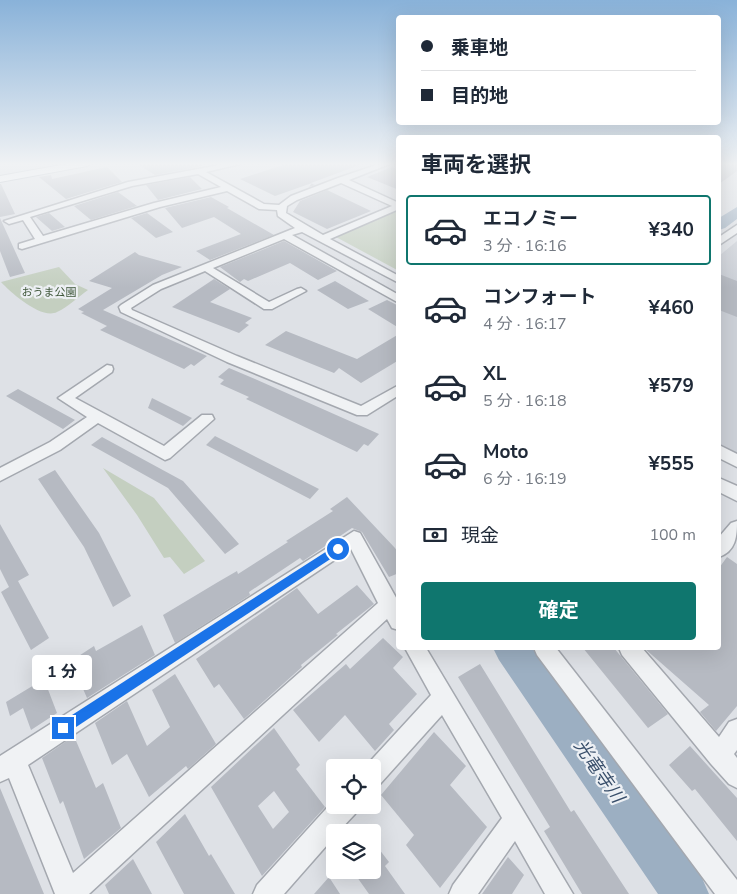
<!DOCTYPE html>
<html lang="ja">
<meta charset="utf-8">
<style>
body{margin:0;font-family:"Nunito Sans","Noto Sans JP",sans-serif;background:#f6f6f7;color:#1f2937;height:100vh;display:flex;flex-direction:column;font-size:19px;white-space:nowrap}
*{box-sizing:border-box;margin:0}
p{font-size:16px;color:#747a83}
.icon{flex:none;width:28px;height:28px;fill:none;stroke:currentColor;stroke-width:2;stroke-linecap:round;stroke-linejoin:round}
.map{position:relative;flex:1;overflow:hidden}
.side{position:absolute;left:396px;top:135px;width:325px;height:515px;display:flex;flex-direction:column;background:#fff;border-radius:5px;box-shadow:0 5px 20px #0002}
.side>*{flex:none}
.banner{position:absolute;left:396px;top:15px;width:325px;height:110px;border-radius:5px;box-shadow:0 5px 20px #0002;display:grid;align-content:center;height:110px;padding:0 25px;background:#fff}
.fabs{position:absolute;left:326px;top:759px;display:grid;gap:10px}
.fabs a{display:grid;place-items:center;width:55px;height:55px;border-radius:5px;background:#fff;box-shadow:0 5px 20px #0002;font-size:25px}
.end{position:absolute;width:22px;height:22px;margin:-11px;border:6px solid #1a73e8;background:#fff;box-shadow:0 0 0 2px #fff}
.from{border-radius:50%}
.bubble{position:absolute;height:35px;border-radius:5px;background:#fff;box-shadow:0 5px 20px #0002;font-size:16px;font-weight:700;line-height:35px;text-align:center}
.banner b{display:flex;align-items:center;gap:18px;height:48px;font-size:19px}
.banner b+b{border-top:1px solid #e0e1e3}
.banner i{width:12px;height:12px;background:#1f2937}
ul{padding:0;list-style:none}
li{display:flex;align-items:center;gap:15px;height:70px;margin:0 10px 8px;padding:0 15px;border:2px solid transparent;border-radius:5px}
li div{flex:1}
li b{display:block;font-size:19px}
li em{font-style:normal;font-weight:700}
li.on{border-color:#0f766e}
li>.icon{width:45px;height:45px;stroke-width:1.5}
h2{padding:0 25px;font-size:22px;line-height:60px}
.pay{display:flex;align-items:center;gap:12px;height:55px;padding:0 25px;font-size:19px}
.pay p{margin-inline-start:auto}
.button{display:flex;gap:10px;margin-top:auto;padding:10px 25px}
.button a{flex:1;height:58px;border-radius:5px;background:#0f766e;color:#fff;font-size:20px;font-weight:700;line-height:58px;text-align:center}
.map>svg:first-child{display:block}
.built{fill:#ccd0d7}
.green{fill:#c4cfc0}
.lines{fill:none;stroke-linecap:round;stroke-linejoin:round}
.river{fill:#9cafc2;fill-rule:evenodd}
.building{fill:#b6bac2;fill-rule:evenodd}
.minor-casing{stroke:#a4a8af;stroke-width:3}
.major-casing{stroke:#9ea6b0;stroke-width:2}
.minor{fill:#f0f2f4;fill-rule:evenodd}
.major{fill:#fff;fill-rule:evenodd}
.route{fill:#1a73e8}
.labels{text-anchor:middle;stroke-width:4.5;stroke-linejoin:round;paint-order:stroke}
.far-park-label{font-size:11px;fill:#3d5538;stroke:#edf0f4}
.near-water-label{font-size:18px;font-style:italic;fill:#384e6a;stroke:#edf0f4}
</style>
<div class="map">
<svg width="737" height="894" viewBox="0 0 737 894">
<rect width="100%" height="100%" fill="#dee1e6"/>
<path class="built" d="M737 241V455L719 446V256Z"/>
<path class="green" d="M399 210V271L336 237Z
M59 267 75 284 88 290C78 297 68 307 57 312 42 320 11 293 1 282Z
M103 468 154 498 205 561 184 574 170 557 164 558 137 515Z"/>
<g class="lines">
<path class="river" d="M737 207V219L725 228 719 230V218Z
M493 648H532L702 878 709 894H658L499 660Z"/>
</g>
<path class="building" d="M136 163H202L203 166 155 175Z
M289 163H362V164L311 183 315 185 309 187 312 183 275 196 240 179Z
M719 163 737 165V171L719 184Z
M107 167 122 182 66 199 39 177 51 175 52 179Z
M392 167 399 170V190L367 177Z
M190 177 202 189 158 200 146 185Z
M0 184H1L15 214 0 217Z
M327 190 371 211 327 229 293 212 300 201Z
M118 192 137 206 91 220 74 206Z
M211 197 229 207 227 208 274 235 210 260 196 251 241 234 214 217 182 228 165 208Z
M49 213 65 227 52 231 36 217Z
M147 213 173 232 156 238 131 218Z
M0 218 25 273 10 277 0 251Z
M284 241 337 271 318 280 290 263 248 281 244 279 240 282 220 267Z
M135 252 139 255 182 267 162 275 103 310 207 356 194 366 191 364 184 369 100 330 107 326 81 313 84 312 78 309 112 288 89 281Z
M719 274 737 281V317L719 310Z
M214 279 230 289 210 302 252 318 245 323 249 325 239 333 172 307Z
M335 281 369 301 348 309 317 290Z
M387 300 399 306V328L368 309Z
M286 331 357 359 399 334V360L361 383 339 368 334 373 265 345Z
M229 368 255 379 379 434 368 446 364 444 357 452 246 399 249 397 220 384 224 380 218 377Z
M18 389 75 420 63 429 6 396Z
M152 398 192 418 183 426 148 408Z
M215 436 319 489 310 499 206 445Z
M102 437 183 481 239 544 225 554 168 488 91 445Z
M55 470 99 533 131 596 113 607 84 547 38 479Z
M347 497 395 548 399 554V573L389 577 362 532 352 528 303 561 300 558 249 592 250 595 175 643 163 615 218 582 237 571 238 574 288 542 286 541 333 511 330 509Z
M0 524 29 575 18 581 49 638 31 650 1 592 9 587 0 569Z
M727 557 737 564V706L716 731 700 712 709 705 644 648H719V568Z
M357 585 374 604 336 634 338 635 301 665 302 667 244 719 219 684 214 688 196 659 297 588 318 614Z
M142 625 155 655 87 698 71 661 94 646 96 651Z
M383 638 403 657 393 668 417 694 389 724 394 730 375 751 345 715 319 742 293 710 346 664 350 669Z
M583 648H614L668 714 648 728Z
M480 664 571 812 574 810 629 894H582L544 831 550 827 458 677Z
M175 674 216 744 188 769 186 766 149 797 127 754 112 765 95 723 127 701 147 746 170 727 152 690Z
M44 679 57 713 31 730 23 708 10 716 6 702Z
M274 728 300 765 296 769 325 807 262 876 211 787ZM274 791 289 812 273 829 258 806Z
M434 732 466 766 450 785 487 827 440 888 406 845 414 835 381 795Z
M74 736 96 788 103 783 121 828 84 859 63 801 60 804 42 758Z
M690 746 737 798V841L695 789 692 791 669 765Z
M0 788 44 894H0Z
M185 814 209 856 211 854 235 894H184L156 842Z
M372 840 389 862 385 866 405 894H369L352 870H372Z
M508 857 524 875 512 894H482Z
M133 859 152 894H109L105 885Z
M329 877 340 894H314Z"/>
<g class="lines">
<defs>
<path id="minor" d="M230 163H244L206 172 264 204 279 205 291 196 338 178 382 163H392L349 180 399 203V209L330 239 399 276V283L302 232 292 235 399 295V303L284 239 213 268 269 302 297 289 301 288 306 291 272 309H264L205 271 161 289 131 308 132 310 237 356 361 406 399 385V395L367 415H357L227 362 121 312 119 307 121 305 153 285 295 228 278 216 277 210 259 209 227 191 160 207 22 249 19 248V244L35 239 23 220 9 224 4 221 128 182ZM198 174 221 187 154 203 43 236 30 217 132 186ZM341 183 392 206 323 235 286 213 287 206 297 200Z
M737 225V233L719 245V237Z
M107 365 112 366 113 369 112 372 75 398 164 446 202 415H212L214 419 170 458 165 460 98 423 60 450 0 481V468L50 442 87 417 58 398Z
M719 445 737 454V467L719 458Z
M719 478 737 486V501L719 492Z
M737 521C737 536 736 551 719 557V537L731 523Z
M354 531 360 533 399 603V630L392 628 387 619 89 894H55L9 778 0 782V756ZM351 549 378 603 73 873 28 765Z
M405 648H426L573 894H545L515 841 478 894H449L453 885 502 818 442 715 380 784 372 788V768H364L431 695Z
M534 648H556L737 880V894H715L537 655Z
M619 648H642L719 737 729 722 737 719V750L734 754 737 758V788L729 784 711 764 622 655Z
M335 799V805H358L355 814 338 832H335V836L284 894H253L257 885Z"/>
<path id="major" d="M72 163H92L87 166 0 182V176Z"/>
</defs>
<use href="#minor" class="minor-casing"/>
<use href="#major" class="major-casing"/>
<use href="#minor" class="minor"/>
<use href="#major" class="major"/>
</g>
<linearGradient id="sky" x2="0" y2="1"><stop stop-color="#89b2d9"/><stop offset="0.57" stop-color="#f0f2f4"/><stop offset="1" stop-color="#f0f2f4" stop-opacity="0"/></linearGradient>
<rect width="737" height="288" fill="url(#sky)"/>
<path class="route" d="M338 544 342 549 341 552 67 733 63 734 58 733 57 728 58 724Z"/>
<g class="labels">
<g class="far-park-label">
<text x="49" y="296">おうま公園</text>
</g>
<g class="near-water-label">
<text transform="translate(599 771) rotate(55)" y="6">光竜寺川</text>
</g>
</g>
</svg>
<div class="fabs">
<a><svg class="icon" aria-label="locate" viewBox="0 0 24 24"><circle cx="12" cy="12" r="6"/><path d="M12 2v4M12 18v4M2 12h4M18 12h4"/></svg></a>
<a><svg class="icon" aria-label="layers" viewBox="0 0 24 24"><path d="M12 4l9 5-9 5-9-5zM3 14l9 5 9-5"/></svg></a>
</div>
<i class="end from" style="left:338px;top:549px"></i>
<i class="end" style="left:63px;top:728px"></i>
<div class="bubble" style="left:32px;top:655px;width:60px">1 分</div>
<div class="banner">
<b><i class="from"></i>乗車地</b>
<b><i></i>目的地</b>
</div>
<section class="side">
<h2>車両を選択</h2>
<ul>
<li class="on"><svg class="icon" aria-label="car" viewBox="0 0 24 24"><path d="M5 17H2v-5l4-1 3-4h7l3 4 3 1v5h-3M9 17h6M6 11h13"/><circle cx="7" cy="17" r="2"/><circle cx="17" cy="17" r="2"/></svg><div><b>エコノミー</b><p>3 分 · 16:16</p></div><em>¥340</em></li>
<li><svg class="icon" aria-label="car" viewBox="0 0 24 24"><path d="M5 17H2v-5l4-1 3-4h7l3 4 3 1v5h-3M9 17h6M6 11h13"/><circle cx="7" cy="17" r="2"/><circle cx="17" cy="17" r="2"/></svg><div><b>コンフォート</b><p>4 分 · 16:17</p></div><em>¥460</em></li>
<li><svg class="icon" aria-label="car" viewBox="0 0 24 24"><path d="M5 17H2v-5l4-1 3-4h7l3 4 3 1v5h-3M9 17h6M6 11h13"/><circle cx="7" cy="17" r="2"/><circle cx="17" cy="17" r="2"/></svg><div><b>XL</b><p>5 分 · 16:18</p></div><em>¥579</em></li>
<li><svg class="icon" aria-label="car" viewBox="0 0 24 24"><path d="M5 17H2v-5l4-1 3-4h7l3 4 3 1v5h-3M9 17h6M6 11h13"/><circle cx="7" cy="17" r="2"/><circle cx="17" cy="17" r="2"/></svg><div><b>Moto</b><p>6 分 · 16:19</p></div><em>¥555</em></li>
</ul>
<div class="pay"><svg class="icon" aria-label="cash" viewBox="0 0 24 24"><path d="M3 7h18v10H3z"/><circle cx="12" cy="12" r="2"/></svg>現金<p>100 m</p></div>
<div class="button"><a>確定</a></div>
</section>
</div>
